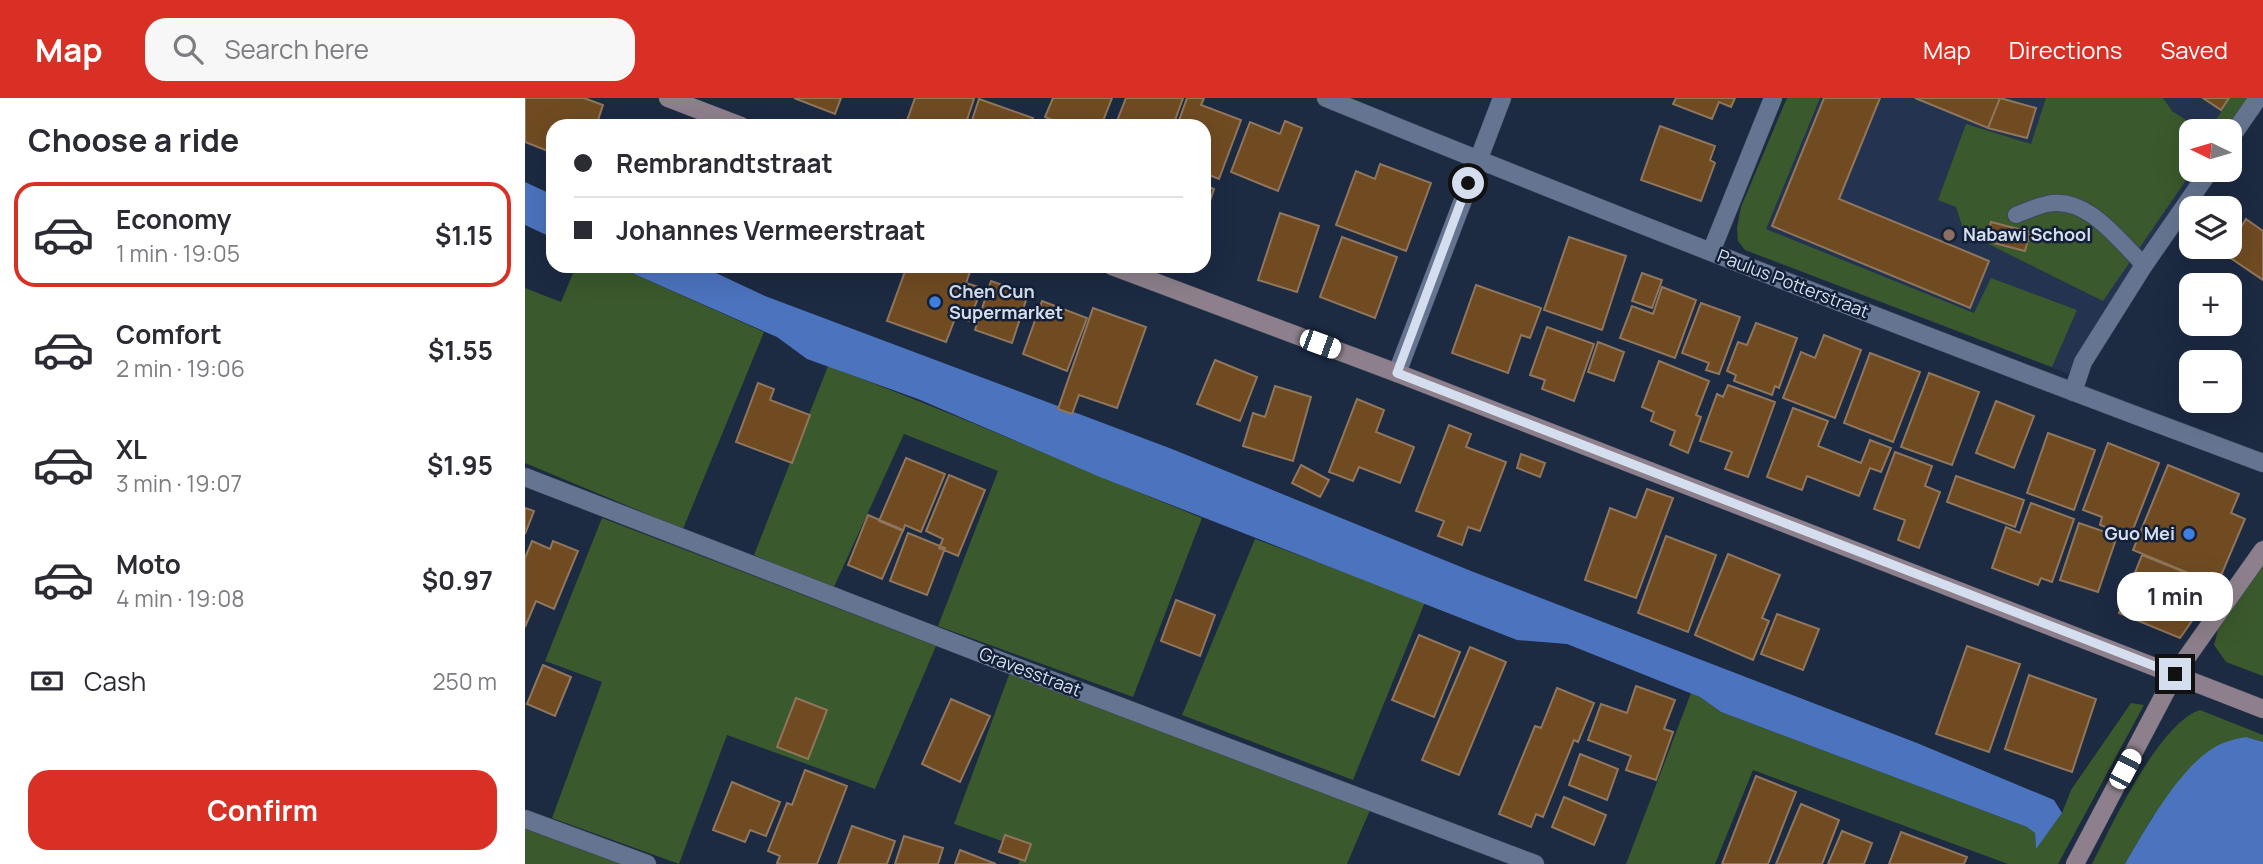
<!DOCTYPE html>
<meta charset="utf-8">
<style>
body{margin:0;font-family:Manrope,sans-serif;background:#f7f7f7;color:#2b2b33;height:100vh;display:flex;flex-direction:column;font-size:26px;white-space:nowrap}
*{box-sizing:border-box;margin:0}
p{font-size:23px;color:#7c7c81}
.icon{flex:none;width:38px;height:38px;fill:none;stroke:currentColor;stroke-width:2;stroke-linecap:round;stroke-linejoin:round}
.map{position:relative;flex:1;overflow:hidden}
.panel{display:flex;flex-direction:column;background:#fff;width:525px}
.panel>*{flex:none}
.banner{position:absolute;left:21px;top:21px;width:665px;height:154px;border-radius:21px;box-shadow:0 7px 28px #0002;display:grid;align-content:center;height:154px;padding:0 28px;background:#fff}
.needle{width:46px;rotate:275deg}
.fabs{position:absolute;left:1654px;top:21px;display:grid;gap:14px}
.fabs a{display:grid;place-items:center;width:63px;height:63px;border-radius:14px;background:#fff;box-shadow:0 7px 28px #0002;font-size:35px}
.end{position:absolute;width:32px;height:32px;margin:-16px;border:9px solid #d5deee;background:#111;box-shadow:0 0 0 4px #111}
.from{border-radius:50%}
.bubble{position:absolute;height:49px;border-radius:21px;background:#fff;box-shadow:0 7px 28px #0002;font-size:23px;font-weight:700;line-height:49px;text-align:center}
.car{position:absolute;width:21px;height:42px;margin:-21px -10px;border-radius:9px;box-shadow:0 0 5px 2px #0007;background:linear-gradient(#fff 24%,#345 0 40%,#fff 0 76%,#345 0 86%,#fff 0)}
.banner b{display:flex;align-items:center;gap:24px;height:66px;font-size:26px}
.banner b+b{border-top:2px solid #e1e1e2}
.banner i{width:18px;height:18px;background:#2b2b33}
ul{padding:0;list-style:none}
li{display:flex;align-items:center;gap:21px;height:105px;margin:0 14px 10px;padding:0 14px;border:4px solid transparent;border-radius:21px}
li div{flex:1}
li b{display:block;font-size:26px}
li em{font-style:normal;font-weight:700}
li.selected{border-color:#d93025}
li>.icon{width:63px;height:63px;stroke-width:1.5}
h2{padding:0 28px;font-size:32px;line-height:84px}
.pay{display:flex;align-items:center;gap:18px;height:77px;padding:0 28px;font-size:26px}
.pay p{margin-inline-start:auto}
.action{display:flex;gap:14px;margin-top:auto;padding:14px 28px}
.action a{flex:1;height:80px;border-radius:21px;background:#d93025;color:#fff;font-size:28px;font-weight:700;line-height:80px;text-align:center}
header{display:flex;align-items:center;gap:42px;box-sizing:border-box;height:98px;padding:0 35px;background:#d93025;color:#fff}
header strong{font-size:33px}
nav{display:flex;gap:38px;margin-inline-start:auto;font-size:24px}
.search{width:490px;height:63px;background:#f7f7f7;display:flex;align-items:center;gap:18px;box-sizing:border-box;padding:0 24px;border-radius:21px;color:#7c7c81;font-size:26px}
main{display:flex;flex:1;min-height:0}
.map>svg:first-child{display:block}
.built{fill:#233350}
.green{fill:#3a592c}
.water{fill:#4c73be}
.building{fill:#704b22;stroke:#8f765d;stroke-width:2}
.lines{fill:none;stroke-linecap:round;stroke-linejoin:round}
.lane-casing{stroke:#3c475b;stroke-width:18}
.street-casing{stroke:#3c475b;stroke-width:19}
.secondary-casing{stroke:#3c475b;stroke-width:19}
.lane{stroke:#657591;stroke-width:16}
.street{stroke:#657591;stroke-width:18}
.secondary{stroke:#8d808c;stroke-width:18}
.route{stroke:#d5deee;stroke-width:9}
.education-dot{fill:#8d6e63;stroke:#132037;stroke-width:2.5}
.shop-dot{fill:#3f7fe0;stroke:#132037;stroke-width:2.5}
.labels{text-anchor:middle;stroke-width:5;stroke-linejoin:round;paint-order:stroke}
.poi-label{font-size:18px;font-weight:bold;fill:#d5deee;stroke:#132037;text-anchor:start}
.street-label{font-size:18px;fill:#d5deee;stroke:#132037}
</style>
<header>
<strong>Map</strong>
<div class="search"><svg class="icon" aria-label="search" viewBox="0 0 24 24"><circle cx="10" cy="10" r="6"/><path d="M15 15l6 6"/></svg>Search here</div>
<nav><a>Map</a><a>Directions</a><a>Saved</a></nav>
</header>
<main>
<section class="panel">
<h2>Choose a ride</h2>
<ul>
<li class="selected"><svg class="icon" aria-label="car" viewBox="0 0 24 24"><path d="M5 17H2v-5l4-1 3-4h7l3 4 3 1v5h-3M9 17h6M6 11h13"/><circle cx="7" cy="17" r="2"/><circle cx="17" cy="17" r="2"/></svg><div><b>Economy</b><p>1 min · 19:05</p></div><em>$1.15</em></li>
<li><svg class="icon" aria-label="car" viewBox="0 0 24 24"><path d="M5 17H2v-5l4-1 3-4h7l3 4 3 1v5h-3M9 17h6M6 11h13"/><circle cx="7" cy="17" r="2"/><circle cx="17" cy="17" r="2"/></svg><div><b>Comfort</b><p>2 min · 19:06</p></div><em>$1.55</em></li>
<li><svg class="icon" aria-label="car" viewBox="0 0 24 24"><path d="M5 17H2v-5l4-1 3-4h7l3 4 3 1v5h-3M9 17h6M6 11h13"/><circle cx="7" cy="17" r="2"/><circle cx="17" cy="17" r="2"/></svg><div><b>XL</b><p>3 min · 19:07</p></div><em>$1.95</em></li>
<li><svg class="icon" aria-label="car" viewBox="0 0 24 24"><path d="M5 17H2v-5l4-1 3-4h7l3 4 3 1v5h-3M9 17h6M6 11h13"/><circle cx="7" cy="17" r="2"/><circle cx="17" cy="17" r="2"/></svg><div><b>Moto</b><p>4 min · 19:08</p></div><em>$0.97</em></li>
</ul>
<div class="pay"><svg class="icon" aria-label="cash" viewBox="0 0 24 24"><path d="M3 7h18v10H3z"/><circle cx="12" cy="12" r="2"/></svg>Cash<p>250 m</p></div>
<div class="action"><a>Confirm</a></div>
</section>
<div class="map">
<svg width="1738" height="766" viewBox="0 0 1738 766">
<rect width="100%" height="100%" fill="#1c2a42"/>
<path class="built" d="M1262 0H1725L1703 33H1666V72H1678L1543 276 1220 152 1213 143 1212 130 1216 109Z"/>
<path class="green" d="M1262 0H1295L1241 131 1449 215 1466 180 1552 212 1527 269 1220 152 1213 143 1212 130 1216 109Z
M1521 0H1638L1647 13 1678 33H1666V72H1668L1578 203 1439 134 1431 109 1413 102 1441 26 1506 46Z
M1705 0H1723L1701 30 1695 32 1687 28Z
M51 168H91L239 234 158 431 0 365V190L36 204Z
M303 268C429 315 552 370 677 420L608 599 413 528 473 373 379 336 308 491 229 457Z
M77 420 411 548 350 691 202 637 154 766 27 720 77 584 20 563Z
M730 441 900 504 828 682 657 617Z
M1738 466V578L1701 564 1689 547 1694 528Z
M485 574 845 712 822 766H493L499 751 429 726Z
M1166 595 1175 599 1196 614 1502 729 1510 734 1511 750 1537 715 1546 692 1606 605 1619 607 1533 766H1483L1228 672 1190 766H1101Z
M1675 612 1738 637V644L1721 639 1628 718 1600 766H1567C1587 727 1634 625 1675 612Z
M0 731 100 766H0Z"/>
<path class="water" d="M0 84 28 97V140L0 127Z
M91 168H176L240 198 647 351 946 473 1392 645 1529 702 1537 715 1511 751 1510 735 1502 729 1196 614 1175 599 1042 546 992 542 575 379 393 301 282 261 252 239Z
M1721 639 1738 644V766H1600C1621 730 1654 670 1690 649 1700 643 1711 641 1721 639Z"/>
<path class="building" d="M0 0H59L78 7 71 28H28V55L0 44Z
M269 0H316L310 16Z
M390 0H446L449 1 440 28H380Z
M528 0H587L576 28H542L520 19Z
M601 0H658L648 28H590Z
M662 0H679L676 7 716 22 694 81 679 75V28H652Z
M1151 0H1210L1206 9 1194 4 1187 21 1148 6Z
M1299 0H1355L1314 101 1464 163 1445 210 1247 128Z
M1390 0H1475L1463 30Z
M1475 0 1511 10 1502 40 1463 30Z
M1678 0H1704L1696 12Z
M454 1 508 20 505 28H445Z
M760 23 777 30 753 93 706 74 725 24 755 36Z
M1135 28 1190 48 1185 62 1190 65 1176 103 1116 82Z
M855 66 906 85 881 153 811 127 831 73 850 81Z
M679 87 689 91 679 121Z
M755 115 794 128 772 194 733 182Z
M1721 121 1738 133V182L1698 155 1704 149Z
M1466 124 1505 134 1500 153 1461 143Z
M817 139 872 159 850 220 795 199Z
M1044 139 1101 158 1077 232 1019 212Z
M382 168H447L441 185 457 190 444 223 431 218 421 244 362 223Z
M1117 175 1137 182 1127 210 1107 203Z
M466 183 503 196 487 245 450 232Z
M951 187 1016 210 1005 240 996 237 983 275 927 255Z
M1137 189 1171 202 1150 260 1095 240 1107 208 1128 216Z
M517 203 562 220 542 273 498 256Z
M1176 205 1215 219 1194 276 1181 272 1184 265 1157 255Z
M568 210 621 229 592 310 554 297 547 316 533 311Z
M1231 225 1272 240 1254 290 1250 288 1247 297 1209 283 1211 277 1202 273 1213 244 1222 247Z
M1022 229 1069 246 1049 303 1017 291 1020 282 1005 277Z
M1299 237 1336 252 1310 320 1258 300 1276 254 1290 260Z
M1073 244 1099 254 1089 283 1063 274Z
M1345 255 1395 274 1368 344 1319 325Z
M690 262 732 279 715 323 672 306Z
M1134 263 1184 283 1171 317 1176 319 1163 355 1145 347 1150 333 1126 323 1129 314 1117 309Z
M1404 275 1454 294 1427 367 1376 349Z
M233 285 249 291 245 302 285 317 267 365 211 344Z
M1203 287 1250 304 1223 379 1200 371 1207 354 1175 343 1192 296 1198 299Z
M750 288 786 299 768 363 718 348 728 315 740 319Z
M832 301 859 312 851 334 889 349 875 385 834 369 828 383 804 374Z
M1471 303 1509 318 1489 370 1451 355Z
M1268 310 1303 323 1293 348 1336 365 1345 342 1366 350 1356 374 1345 370 1334 398 1282 378 1277 392 1242 379Z
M924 327 946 336 941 349 981 364 955 433 943 429 937 447 913 438 919 423 891 413Z
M1523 335 1570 352 1549 412 1502 395Z
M1583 345 1634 365 1605 439 1575 427 1577 419 1558 412Z
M1370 354 1407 368 1400 388 1415 394 1394 450 1373 442 1380 422 1349 411Z
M996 356 1020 365 1015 379 992 370Z
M381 360 420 376 396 434 380 427 378 433 354 423Z
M776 367 804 382 795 399 767 385Z
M1643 367 1714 396 1706 415 1720 421 1692 487 1608 452Z
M424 377 460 392 433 458 414 450 418 441 401 433Z
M1431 378 1499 402 1490 429 1422 404Z
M1122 391 1148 400 1111 500 1060 482 1085 410 1111 420Z
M1506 405 1549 421 1527 484 1516 480 1513 487 1467 470 1481 429 1495 435Z
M0 410 9 413 0 436Z
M343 417 378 432 357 481 323 467Z
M1554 425 1592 438 1573 494 1535 482Z
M383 435 420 450 402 497 365 483Z
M1141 438 1191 457 1163 534 1113 515Z
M7 443 25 451 28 443 53 453 29 511 11 503 0 529V460Z
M1203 456 1255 477 1237 520 1244 523 1228 562 1170 537Z
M1617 457 1692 487 1655 540 1594 515Z
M651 502 690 517 675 558 636 543Z
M1252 516 1294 531 1278 572 1236 556Z
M894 537 935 554 909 619 867 602Z
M1442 548 1495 566 1464 654 1411 636Z
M945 549 981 564 934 677 897 662Z
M18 567 46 579 30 618 2 606Z
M1504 577 1571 601 1547 674 1480 651Z
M1111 588 1150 602 1139 631 1148 634 1131 682 1101 672 1106 658 1063 642 1076 606 1102 615Z
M1032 590 1069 605 1053 644 1049 642 1018 719 1011 716 1006 729 974 716 1010 628 1016 630Z
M271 600 302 612 283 661 252 649Z
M426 601 465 618 435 684 397 666Z
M1055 656 1093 671 1082 702 1044 687Z
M280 672 322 688 292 766H256L252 765 255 758 243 753 262 705 267 707Z
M1231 678 1271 694 1243 766H1197Z
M207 684 255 704 241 738 225 732 220 744 188 732Z
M1039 699 1081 717 1069 747 1027 729Z
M1276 706 1314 722 1297 766H1251Z
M327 728 370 743 362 766H313Z
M1317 733 1347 745 1339 766H1303Z
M1376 734 1442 759 1439 766H1364Z
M480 737 506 746 500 763 474 754Z
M379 738 418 750 413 766H370Z
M435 752 471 766H430Z"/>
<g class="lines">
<defs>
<path id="lane" d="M1491 117C1501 113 1512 108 1522 106 1562 97 1594 143 1619 167"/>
<path id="street" d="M801 0C1112 127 1424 248 1738 365
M1704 42 1733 0
M1186 154 1248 0
M872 275 977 0
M1548 294 1558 264 1619 167 1685 72
M0 379 473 562 1010 766
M0 721 122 766"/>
<path id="secondary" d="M143 0 216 28
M587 168 872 275 1738 611
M1550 766 1650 576 1738 452"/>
</defs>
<use href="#lane" class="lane-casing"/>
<use href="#street" class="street-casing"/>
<use href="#secondary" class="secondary-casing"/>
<use href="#lane" class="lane"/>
<use href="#street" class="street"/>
<use href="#secondary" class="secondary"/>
</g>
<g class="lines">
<path class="route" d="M943 85 872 275 1650 576"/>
</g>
<circle class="education-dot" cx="1424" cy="137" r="7"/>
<g class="shop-dot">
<circle cx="410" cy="204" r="7"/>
<circle cx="1664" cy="436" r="7"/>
</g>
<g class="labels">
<g class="poi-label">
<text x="1438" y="143">Nabawi School</text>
<text x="424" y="200">Chen Cun<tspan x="424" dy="21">Supermarket</tspan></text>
<text x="1650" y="442" text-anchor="end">Guo Mei</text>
</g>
<g class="street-label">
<text transform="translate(1268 186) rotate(21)" y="6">Paulus Potterstraat</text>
<text transform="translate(505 574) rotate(21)" y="6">Gravesstraat</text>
</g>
</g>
</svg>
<div class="fabs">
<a><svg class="needle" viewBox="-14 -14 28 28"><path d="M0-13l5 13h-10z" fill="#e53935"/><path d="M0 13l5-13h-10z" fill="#7c7c81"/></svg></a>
<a><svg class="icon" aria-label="layers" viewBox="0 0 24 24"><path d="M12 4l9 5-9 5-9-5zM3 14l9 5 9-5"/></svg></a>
<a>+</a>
<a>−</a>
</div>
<i class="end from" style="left:943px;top:85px"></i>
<i class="end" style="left:1650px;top:576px"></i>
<div class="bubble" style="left:1592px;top:474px;width:116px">1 min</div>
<i class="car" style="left:795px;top:246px;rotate:110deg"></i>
<i class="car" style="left:1600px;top:671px;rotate:28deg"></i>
<div class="banner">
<b><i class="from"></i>Rembrandtstraat</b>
<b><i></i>Johannes Vermeerstraat</b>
</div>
</div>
</main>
